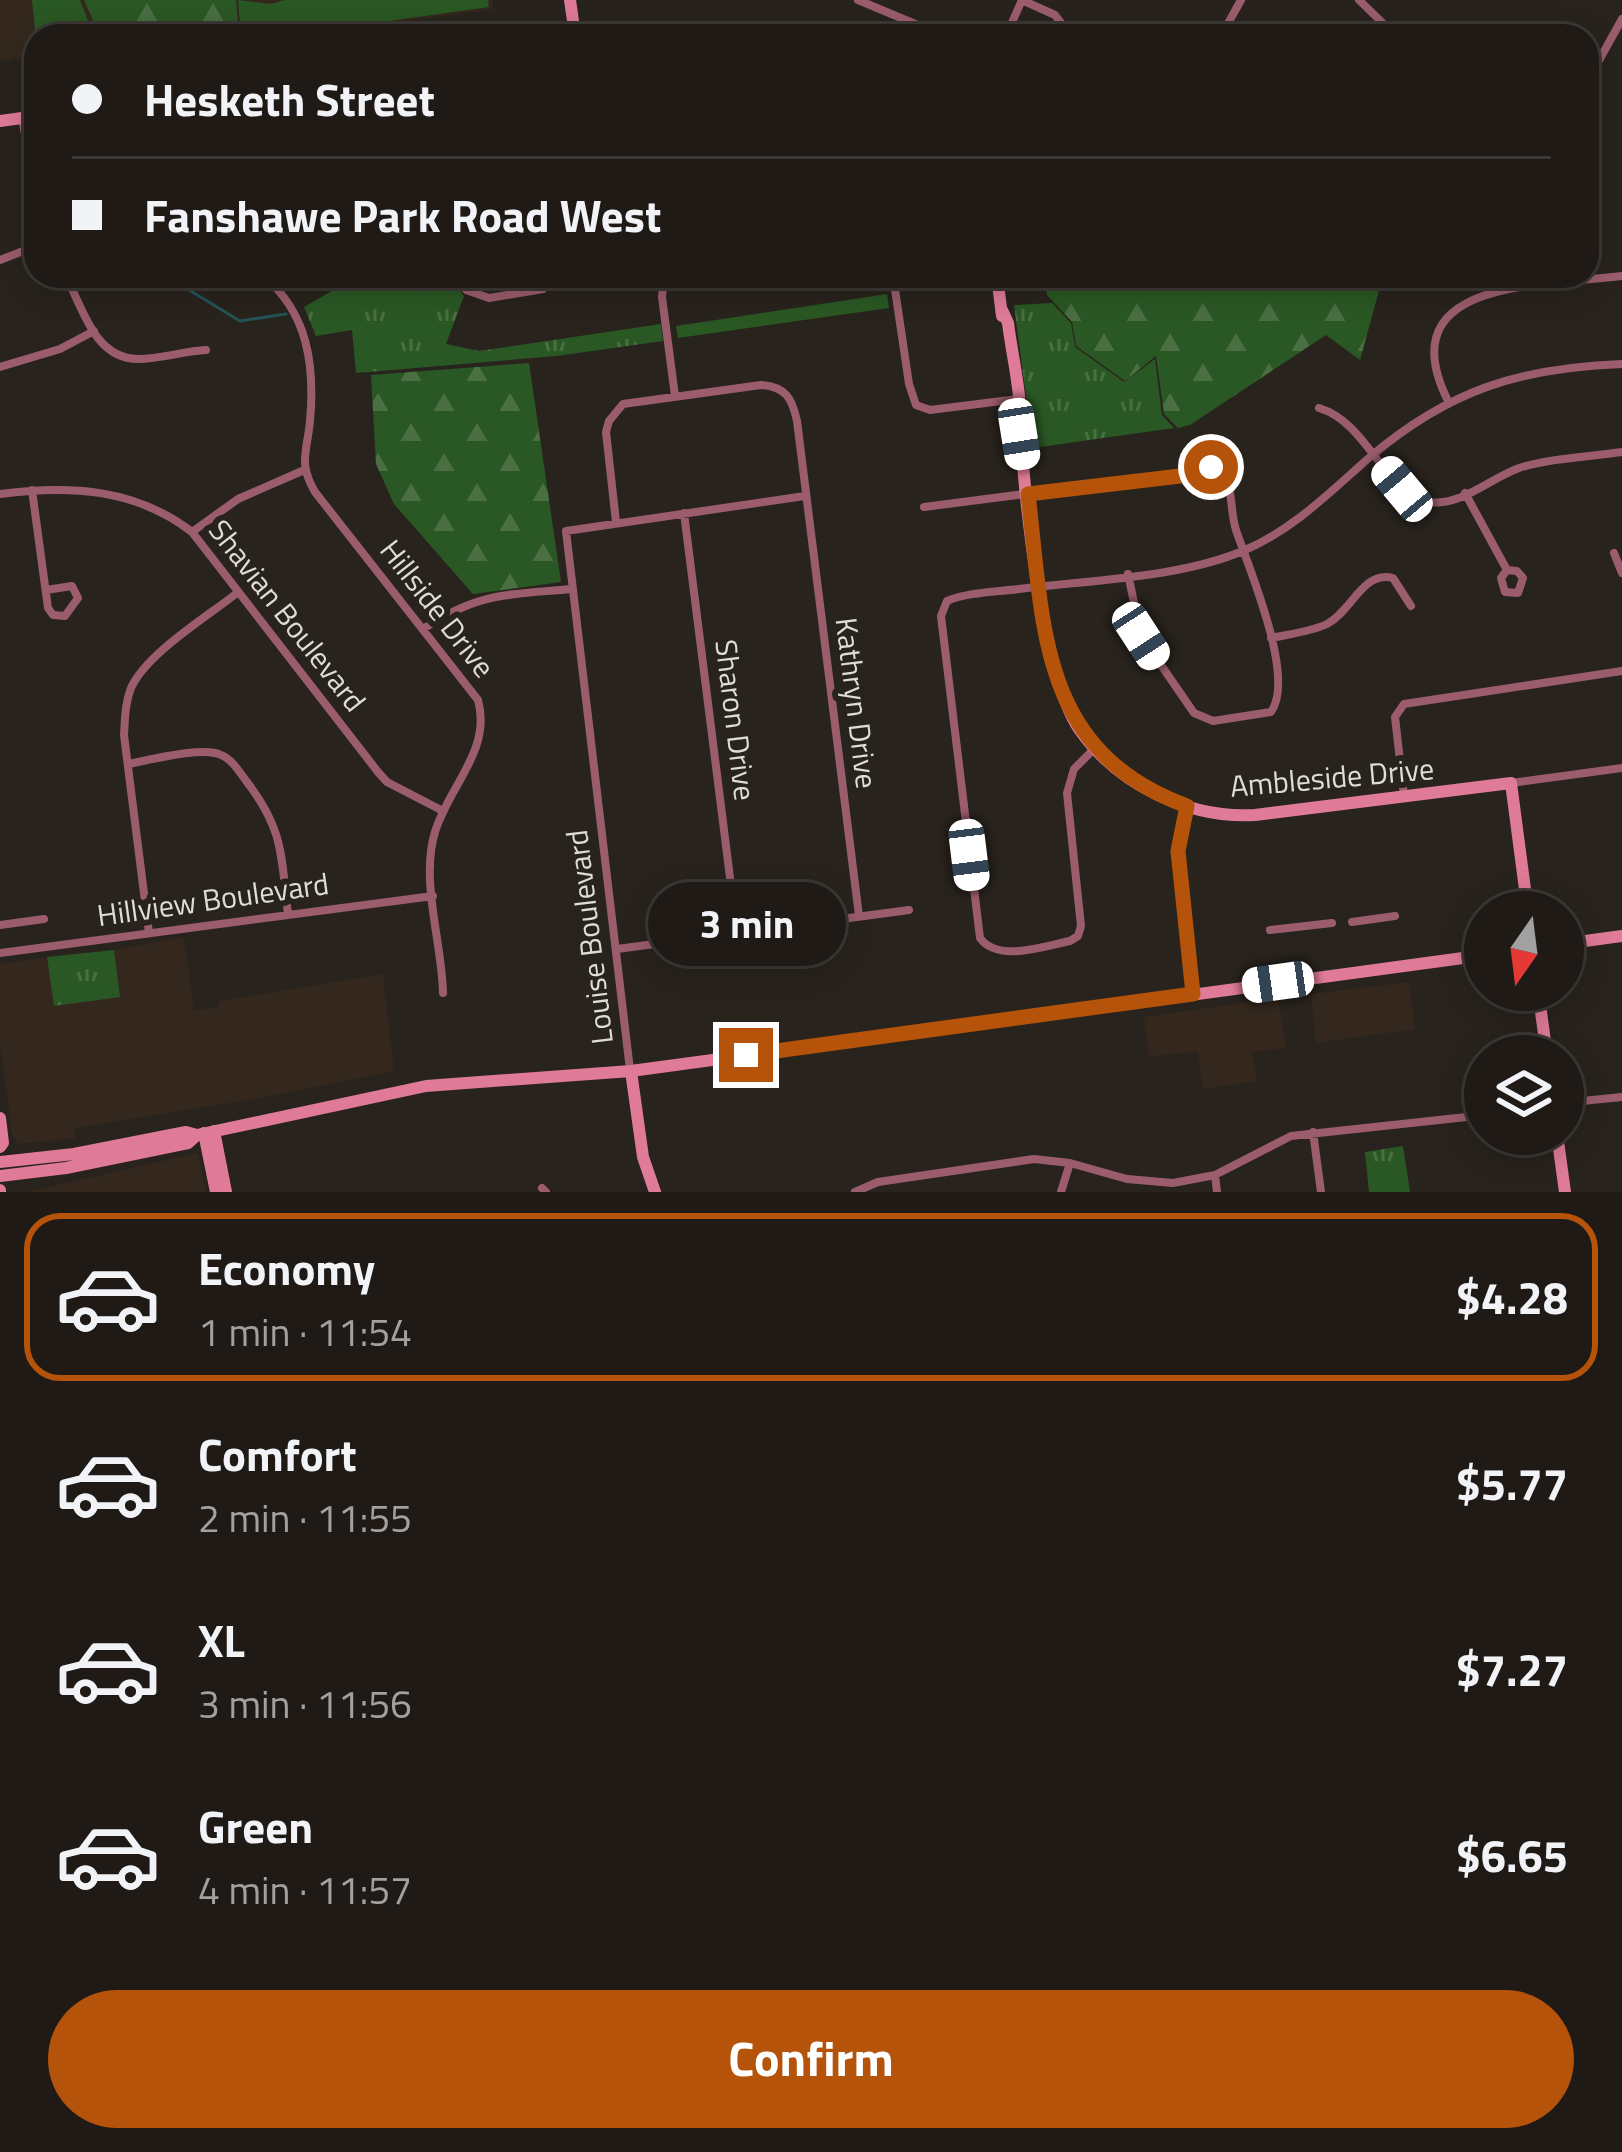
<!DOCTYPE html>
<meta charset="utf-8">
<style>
body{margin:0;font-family:"Titillium Web",sans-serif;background:#27231f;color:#f1f3f6;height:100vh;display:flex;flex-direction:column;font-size:45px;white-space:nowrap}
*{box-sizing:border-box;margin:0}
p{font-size:39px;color:#a1a1a1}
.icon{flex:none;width:66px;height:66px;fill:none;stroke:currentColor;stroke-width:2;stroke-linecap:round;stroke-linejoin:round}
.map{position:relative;height:1192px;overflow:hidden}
.sheet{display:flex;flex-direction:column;background:#1f1a16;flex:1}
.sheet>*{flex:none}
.banner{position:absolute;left:24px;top:24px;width:1575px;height:264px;border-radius:36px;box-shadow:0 6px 30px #0003,0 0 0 3px #3c3835;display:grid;align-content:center;height:264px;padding:0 48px;background:#1f1a16}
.needle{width:78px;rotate:194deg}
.controls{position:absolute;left:1464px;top:891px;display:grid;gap:24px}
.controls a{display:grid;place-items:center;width:120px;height:120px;border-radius:50%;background:#1f1a16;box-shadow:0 6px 30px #0003,0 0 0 3px #3c3835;font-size:60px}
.end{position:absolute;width:54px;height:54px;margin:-27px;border:15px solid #b45309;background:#fff;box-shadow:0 0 0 6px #fff}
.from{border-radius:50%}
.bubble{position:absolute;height:84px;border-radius:42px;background:#1f1a16;box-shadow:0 6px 30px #0003,0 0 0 3px #3c3835;font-size:39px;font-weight:700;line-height:84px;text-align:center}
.car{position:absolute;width:36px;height:72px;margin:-36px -18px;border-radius:15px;box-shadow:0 0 9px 3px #0007;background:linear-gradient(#fff 24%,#345 0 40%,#fff 0 76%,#345 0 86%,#fff 0)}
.banner b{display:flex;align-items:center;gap:42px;height:114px;font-size:45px}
.banner b+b{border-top:3px solid #3c3835}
.banner i{width:30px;height:30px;background:#f1f3f6}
ul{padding:21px 0 0;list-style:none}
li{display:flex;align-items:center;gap:36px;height:168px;margin:0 24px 18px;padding:0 24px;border:6px solid transparent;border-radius:36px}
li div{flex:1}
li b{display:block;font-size:45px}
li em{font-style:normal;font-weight:700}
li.current{border-color:#b45309}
li>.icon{width:108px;height:108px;stroke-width:1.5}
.action{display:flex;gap:24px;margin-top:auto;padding:24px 48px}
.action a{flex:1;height:138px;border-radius:72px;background:#b45309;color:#fff;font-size:48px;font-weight:700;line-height:138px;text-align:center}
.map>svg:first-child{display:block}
.built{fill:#34281e}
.grass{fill:#2a5824}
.forest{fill:url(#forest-firs)}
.park{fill:url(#park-tufts)}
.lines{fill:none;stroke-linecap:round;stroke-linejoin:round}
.stream{stroke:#245356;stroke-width:3}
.street{stroke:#9b5d6e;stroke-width:8}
.secondary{stroke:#df7b98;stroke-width:12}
.route{stroke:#b45309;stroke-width:15}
.labels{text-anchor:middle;stroke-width:12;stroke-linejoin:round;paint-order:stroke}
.street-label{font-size:30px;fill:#e0dcd8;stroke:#29231d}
</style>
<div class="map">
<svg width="1622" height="1192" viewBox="0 0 1622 1192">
<defs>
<pattern id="forest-firs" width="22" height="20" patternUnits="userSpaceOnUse" patternTransform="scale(3)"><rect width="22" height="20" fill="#2a5824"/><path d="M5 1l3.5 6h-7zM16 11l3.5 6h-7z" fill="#496f43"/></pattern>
<pattern id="park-tufts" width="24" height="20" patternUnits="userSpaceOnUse" patternTransform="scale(3)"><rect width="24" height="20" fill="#2a5824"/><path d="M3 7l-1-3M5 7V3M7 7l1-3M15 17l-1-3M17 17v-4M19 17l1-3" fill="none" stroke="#496f43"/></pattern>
</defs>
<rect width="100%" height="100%" fill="#29231d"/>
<path class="built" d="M0 0H492L493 9 303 36H36V56L0 61Z
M184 937 194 1011 219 1007V1001L383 974 394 1071 255 1099 75 1128 76 1138 19 1144 12 1135 0 1041V964L47 957 54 1006 118 997 114 950Z
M1409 982 1415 1029 1316 1043 1311 994Z
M1278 998 1286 1048 1252 1052 1257 1081 1203 1089 1198 1051 1149 1057 1144 1017Z
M193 1154H198L206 1192H27Z"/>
<path class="grass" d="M32 0H80L94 36 36 39Z
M238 0 270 4 285 0H488L489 7 282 36H241Z
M887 294 889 308 678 338 676 326Z"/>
<path class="forest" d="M84 0H236L239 36H100Z
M1045 276H1383L1360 360 1326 335 1190 425 1178 428 1164 414 1156 356 1125 381 1076 346 1072 322 1047 295Z
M529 363 561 582 473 594 394 504 376 464 371 375Z"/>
<path class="park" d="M440 276 450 277 464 296 446 344 479 351 661 324 663 341 556 356 356 373 352 330 316 336 304 307 356 277Z
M1052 303 1071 323 1075 347 1124 382 1155 359 1162 415 1174 428 1033 448 1014 305Z
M114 950 120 997 54 1006 47 957Z
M1403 1146 1410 1192H1369L1365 1152Z"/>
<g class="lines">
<path class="stream" d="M140 276 189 290 240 321 286 314"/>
<path class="street" d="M858 0 944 36
M1022 0 1055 15 1071 36
M1359 0 1396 36
M1006 36 1022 0
M1221 36 1241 0
M1587 82 1622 19
M22 118 36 194
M0 260 36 246
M66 276C83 309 95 359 138 359 161 359 184 351 206 350
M263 276C308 312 315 366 310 421 307 452 298 463 315 492L478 700C492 750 449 786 435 832 420 881 442 942 443 993
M461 276 466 290 489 298 543 289 553 276
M664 276 662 297 675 396
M893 276 909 384 916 405 930 410 1018 399
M0 367 60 349 94 331
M1448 401C1387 278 1544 286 1622 276
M1319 408C1359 420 1376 467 1406 492 1416 500 1429 504 1442 502 1467 500 1494 477 1519 468 1551 458 1589 457 1622 452
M32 490 48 608 53 615 65 616 78 598 72 586 46 590
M1465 493 1507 570 1501 578 1505 592 1518 593 1523 578 1517 571 1507 570
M0 494C69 485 135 488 192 532L378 772 387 782 443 811
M924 507 1218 469C1235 485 1229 509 1236 530 1249 569 1296 677 1271 712L1213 721 1194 713 1141 636 1128 574
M684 513 737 933
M616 522 606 432 609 421 623 404 761 385C786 387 792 398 797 421L859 916
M192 532 238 499 302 471
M1614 553 1622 573
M423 629C479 592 507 595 571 589
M1271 638C1289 634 1310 632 1327 624 1352 611 1363 570 1393 578L1411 606
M1094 749 1074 769 1067 793 1081 926 1078 936 1070 941C1044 946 998 963 980 938L941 616 947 601C968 592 996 592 1019 589 1089 580 1181 578 1245 550 1294 529 1331 491 1370 457 1449 390 1519 368 1622 364
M128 764C150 760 202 746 221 755 232 759 240 773 247 782 284 830 281 856 288 914
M1511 783 1622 768
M1404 796 1395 717 1404 704 1622 671
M1352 922 1395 916
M0 925 44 919
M1270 930 1332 923
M149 933 124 735C125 719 125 703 131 688 147 653 207 617 237 593
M617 949 909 910
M0 953 433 896
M630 1070 566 531 805 496
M1572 1102 1622 1097
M1313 1132 1321 1192
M1215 1175 1217 1192
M542 1188 546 1192
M855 1192 878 1182 1034 1159 1070 1163 1127 1179 1173 1183 1215 1175 1291 1136 1485 1115
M1061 1192 1070 1163"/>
<path class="secondary" d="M570 0 575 35
M570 36 613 29 688 36
M0 121 36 116
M997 276 1002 316
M1002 310 1008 323C1012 356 1021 390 1021 424 1022 488 1043 676 1079 729 1117 784 1188 819 1255 815L1511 783 1528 912
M1187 806 1177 851 1193 994
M1563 944 1622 936
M1538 990 1547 1056
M631 1071 643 1157 655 1192
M1563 1091 1571 1103 1563 1120
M0 1118 3 1143 0 1147
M214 1131 226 1192
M204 1133 216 1192
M1557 1134 1565 1192
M0 1162 74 1154 186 1132 197 1135 426 1086 631 1071 1485 955
M0 1176 66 1168 188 1143 197 1135
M0 1190V1192"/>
</g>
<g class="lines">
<path class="route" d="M746 1055 1193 994 1178 851 1187 806C1039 751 1044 629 1028 494L1180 476 1211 467"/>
</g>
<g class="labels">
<g class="street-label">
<text transform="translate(437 609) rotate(52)" y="10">Hillside Drive</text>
<text transform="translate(287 616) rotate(52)" y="10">Shavian Boulevard</text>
<text transform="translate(856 703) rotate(83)" y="10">Kathryn Drive</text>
<text transform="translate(735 720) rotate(83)" y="10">Sharon Drive</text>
<text transform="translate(1332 778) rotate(-5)" y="10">Ambleside Drive</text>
<text transform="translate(213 900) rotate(-8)" y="10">Hillview Boulevard</text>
<text transform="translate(590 937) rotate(-97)" y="10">Louise Boulevard</text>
</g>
</g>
</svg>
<div class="controls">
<a><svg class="needle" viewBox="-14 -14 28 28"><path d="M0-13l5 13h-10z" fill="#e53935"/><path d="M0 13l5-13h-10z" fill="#a1a1a1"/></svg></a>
<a><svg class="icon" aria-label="layers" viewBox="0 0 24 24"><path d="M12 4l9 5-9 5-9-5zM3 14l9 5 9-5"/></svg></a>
</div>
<i class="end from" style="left:1211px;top:467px"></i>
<i class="end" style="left:746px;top:1055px"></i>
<div class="bubble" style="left:648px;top:882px;width:198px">3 min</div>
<i class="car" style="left:1019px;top:434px;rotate:171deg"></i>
<i class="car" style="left:1402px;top:489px;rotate:320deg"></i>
<i class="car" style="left:1141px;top:636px;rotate:147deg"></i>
<i class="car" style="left:969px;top:855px;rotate:173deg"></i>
<i class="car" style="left:1278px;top:982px;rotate:262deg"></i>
<div class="banner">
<b><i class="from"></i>Hesketh Street</b>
<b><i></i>Fanshawe Park Road West</b>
</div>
</div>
<section class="sheet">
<ul>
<li class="current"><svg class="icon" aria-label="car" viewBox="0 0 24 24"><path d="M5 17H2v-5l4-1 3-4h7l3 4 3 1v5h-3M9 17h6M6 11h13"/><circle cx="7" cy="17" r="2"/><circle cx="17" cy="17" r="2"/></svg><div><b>Economy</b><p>1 min · 11:54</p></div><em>$4.28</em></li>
<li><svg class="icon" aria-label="car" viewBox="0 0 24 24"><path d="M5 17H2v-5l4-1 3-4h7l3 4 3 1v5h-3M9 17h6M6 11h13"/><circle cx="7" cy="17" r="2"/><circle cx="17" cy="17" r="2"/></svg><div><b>Comfort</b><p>2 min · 11:55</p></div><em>$5.77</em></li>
<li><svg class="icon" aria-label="car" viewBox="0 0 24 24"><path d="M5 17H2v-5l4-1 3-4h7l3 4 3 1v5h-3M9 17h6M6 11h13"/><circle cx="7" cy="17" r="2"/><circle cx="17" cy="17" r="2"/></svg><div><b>XL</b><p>3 min · 11:56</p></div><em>$7.27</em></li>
<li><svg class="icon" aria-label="car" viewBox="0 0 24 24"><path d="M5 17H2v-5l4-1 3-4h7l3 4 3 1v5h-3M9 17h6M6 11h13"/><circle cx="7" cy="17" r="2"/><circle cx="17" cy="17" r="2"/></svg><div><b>Green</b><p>4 min · 11:57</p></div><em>$6.65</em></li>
</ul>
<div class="action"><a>Confirm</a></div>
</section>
